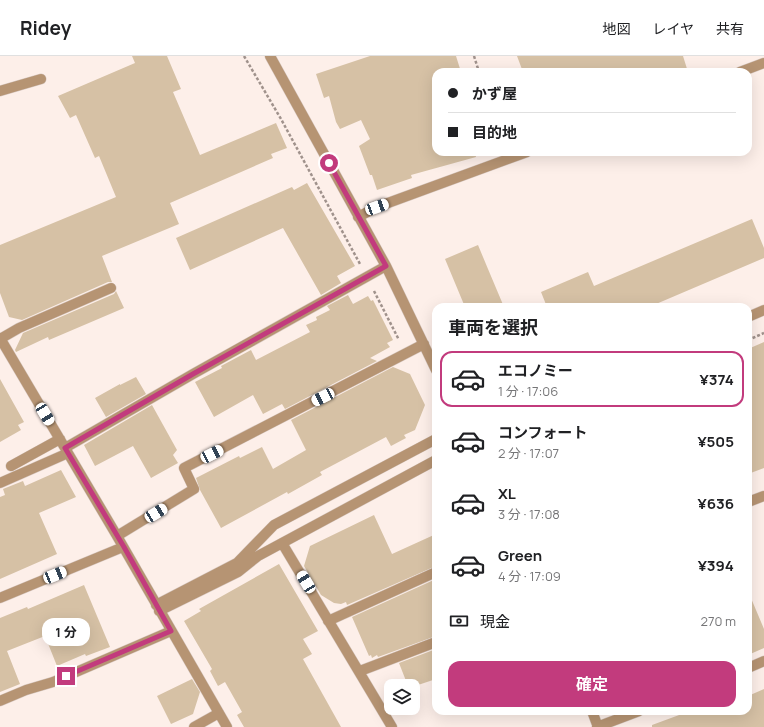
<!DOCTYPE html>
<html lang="ja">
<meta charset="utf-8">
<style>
body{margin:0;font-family:Manrope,"Noto Sans JP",sans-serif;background:#f2f2f2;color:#202124;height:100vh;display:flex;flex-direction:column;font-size:15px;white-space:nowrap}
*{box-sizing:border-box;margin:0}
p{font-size:13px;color:#757577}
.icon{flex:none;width:22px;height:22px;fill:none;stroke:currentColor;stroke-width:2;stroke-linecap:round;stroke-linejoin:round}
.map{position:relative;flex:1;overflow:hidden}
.details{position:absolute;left:432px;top:247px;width:320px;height:412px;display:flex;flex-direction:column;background:#fff;border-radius:12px;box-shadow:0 4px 16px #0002}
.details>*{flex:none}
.guide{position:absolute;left:432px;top:12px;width:320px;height:88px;border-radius:12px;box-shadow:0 4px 16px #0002;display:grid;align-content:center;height:88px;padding:0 16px;background:#fff}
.buttons{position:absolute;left:384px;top:623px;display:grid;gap:8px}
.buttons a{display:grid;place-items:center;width:36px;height:36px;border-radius:8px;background:#fff;box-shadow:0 4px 16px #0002;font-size:20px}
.end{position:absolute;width:18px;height:18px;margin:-9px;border:5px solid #c23b7d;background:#fff;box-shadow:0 0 0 2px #fff}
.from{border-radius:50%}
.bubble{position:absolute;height:28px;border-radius:12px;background:#fff;box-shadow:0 4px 16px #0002;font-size:13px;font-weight:700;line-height:28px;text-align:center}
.car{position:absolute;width:12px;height:24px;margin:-12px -6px;border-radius:5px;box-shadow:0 0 3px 1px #0007;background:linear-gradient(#fff 24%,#345 0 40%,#fff 0 76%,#345 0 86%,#fff 0)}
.guide b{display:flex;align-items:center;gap:14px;height:38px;font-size:15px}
.guide b+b{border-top:1px solid #e0e0e0}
.guide i{width:10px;height:10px;background:#202124}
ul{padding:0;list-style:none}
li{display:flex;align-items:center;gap:12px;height:56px;margin:0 8px 6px;padding:0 8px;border:2px solid transparent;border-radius:12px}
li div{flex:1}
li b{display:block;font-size:15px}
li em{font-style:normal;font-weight:700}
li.on{border-color:#c23b7d}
li>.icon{width:36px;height:36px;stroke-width:1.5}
h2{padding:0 16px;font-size:18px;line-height:48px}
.pay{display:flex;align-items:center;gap:10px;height:44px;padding:0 16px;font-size:15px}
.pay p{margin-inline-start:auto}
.button{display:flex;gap:8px;margin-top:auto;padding:8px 16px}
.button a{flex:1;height:46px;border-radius:12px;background:#c23b7d;color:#fff;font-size:16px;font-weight:700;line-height:46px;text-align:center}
header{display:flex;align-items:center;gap:24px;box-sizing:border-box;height:56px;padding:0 20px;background:#fff;border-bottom:1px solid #e0e0e0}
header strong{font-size:19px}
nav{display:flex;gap:22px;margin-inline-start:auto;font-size:14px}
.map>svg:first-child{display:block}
.building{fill:#d6c1a5}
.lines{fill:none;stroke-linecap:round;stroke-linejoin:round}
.minor-casing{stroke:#d8cac4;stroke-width:11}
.path{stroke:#a0928c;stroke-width:2.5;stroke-dasharray:3 2;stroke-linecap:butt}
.minor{stroke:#b69473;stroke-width:10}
.route{stroke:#c23b7d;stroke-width:5}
</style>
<header>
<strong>Ridey</strong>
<nav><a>地図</a><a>レイヤ</a><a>共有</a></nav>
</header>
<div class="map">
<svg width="764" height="671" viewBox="0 0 764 671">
<rect width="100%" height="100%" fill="#fdefe9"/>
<path class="building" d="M132 0H167L181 33 173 36 200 99 276 67 287 92 271 98 273 102 170 147 179 168 102 200 112 226H108L22 264 9 261 0 237V189L116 141 99 100 95 102 76 59 70 62 58 40 135 7Z
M370 0H456L461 16H436V96H475L476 101 411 119 412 122 377 134 372 119H370L359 90 370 83 361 64 340 73 336 66 329 40 324 42 316 18Z
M517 0H683L688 16H523Z
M307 127 355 210 337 220 341 227 321 239 283 172 190 214 176 182 292 131 294 134Z
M752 163 764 192V202L649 251H547L541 236 588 216 594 230Z
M478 189 488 213 504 251H465L445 203Z
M116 235 124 252 49 284 48 281 16 296 15 294 23 277 114 238Z
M348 239 353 248 368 240 371 245 373 244 393 284 387 287 390 291 370 302 377 305 285 353 282 348 263 358 253 339 214 361 195 326 222 312 221 310 251 294 256 304 310 276 306 269 317 264 316 261 330 254 327 250Z
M764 286V412L748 418V293Z
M393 311 410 318 425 349 415 374 404 379 406 382 391 390 386 381 320 416 322 419 288 438 287 436 221 472 200 434 196 422 239 400 240 402 262 391 273 413 306 394 291 364Z
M136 321 146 338 106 361 95 342 120 328V329Z
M0 323 24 366 18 369 21 374 0 386Z
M152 349 177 394 173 399 178 407 151 422 133 390 95 410 84 389Z
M61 414 76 441 39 457 57 498 0 523V441L5 439 3 433 23 425 25 430Z
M374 459 392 498 436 478V510L347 549 346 546 341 548 334 547 321 539 304 510 310 490Z
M279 508 318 575 303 583 312 598 303 603 341 671H244L237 659 242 656 225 626 218 630 210 615 212 613 184 565 201 555 199 553Z
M436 523V580L378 601 377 599 372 602 371 599 369 600 352 561Z
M84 529 110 591 86 600 85 598 57 610 45 580 7 595 20 628 0 636V562L27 551 28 553Z
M748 535 764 573V592L748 599Z
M436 593V623L415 630H408L399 607Z
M192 623 200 636 193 658 171 668 157 640Z
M764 633V671H652V669L690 655H748V640Z"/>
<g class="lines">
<defs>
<path id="minor" d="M270 0 386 210 436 314
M740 16 764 7
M0 35 41 23
M358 161 377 151 527 96
M748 261 764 254
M0 282 117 480 227 671
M0 283 19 272 111 232
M65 392 193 318 386 210
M11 410 60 383
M0 427 68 397
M748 446 764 440
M117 480 194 433 184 412 424 288
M282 487 392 671
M0 542 123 491
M156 549 237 507 274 469 436 383
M159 555 238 516 258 500 436 404
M328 565 436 516
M748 612 764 605
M360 615 436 586
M0 645 26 634 53 626 171 575
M592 655 598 671
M194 671 219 657
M597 671 639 655"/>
</defs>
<use href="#minor" class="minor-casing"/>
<path class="path" d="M244 0 281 63 360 208
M474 0 479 16
M374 235 399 284
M748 284 764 277"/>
<use href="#minor" class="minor"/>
</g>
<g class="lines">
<path class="route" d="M66 620 171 575 124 491 65 392 193 318 386 210 329 107"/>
</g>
</svg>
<div class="buttons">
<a><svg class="icon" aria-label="layers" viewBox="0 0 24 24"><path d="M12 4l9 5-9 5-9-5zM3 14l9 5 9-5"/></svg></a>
</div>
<i class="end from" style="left:329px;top:107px"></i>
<i class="end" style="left:66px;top:620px"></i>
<div class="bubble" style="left:42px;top:562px;width:48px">1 分</div>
<i class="car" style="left:377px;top:151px;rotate:70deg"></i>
<i class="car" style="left:323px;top:341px;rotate:243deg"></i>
<i class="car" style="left:45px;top:358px;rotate:149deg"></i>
<i class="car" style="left:212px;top:398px;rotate:63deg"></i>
<i class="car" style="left:156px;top:457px;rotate:59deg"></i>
<i class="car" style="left:55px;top:519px;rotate:68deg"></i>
<i class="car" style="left:306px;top:526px;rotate:329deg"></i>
<div class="guide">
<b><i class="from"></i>かず屋</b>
<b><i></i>目的地</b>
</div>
<section class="details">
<h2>車両を選択</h2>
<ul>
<li class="on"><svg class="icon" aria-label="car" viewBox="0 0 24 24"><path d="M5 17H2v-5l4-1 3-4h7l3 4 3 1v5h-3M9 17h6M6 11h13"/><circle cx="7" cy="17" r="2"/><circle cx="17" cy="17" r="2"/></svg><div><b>エコノミー</b><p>1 分 · 17:06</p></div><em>¥374</em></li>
<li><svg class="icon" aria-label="car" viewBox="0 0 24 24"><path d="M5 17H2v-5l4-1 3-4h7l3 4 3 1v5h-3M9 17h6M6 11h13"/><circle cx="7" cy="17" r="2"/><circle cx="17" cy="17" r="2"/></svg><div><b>コンフォート</b><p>2 分 · 17:07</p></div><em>¥505</em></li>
<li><svg class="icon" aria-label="car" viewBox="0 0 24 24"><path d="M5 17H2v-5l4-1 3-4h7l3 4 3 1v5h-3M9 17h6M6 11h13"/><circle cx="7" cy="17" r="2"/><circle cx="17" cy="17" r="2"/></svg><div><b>XL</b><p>3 分 · 17:08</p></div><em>¥636</em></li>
<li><svg class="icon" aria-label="car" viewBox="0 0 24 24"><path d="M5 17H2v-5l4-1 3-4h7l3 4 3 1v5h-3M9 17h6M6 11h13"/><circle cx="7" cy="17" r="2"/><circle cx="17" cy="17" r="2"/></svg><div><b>Green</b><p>4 分 · 17:09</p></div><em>¥394</em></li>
</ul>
<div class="pay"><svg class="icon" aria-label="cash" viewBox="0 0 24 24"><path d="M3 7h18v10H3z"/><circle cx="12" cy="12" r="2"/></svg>現金<p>270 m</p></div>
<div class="button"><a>確定</a></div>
</section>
</div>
